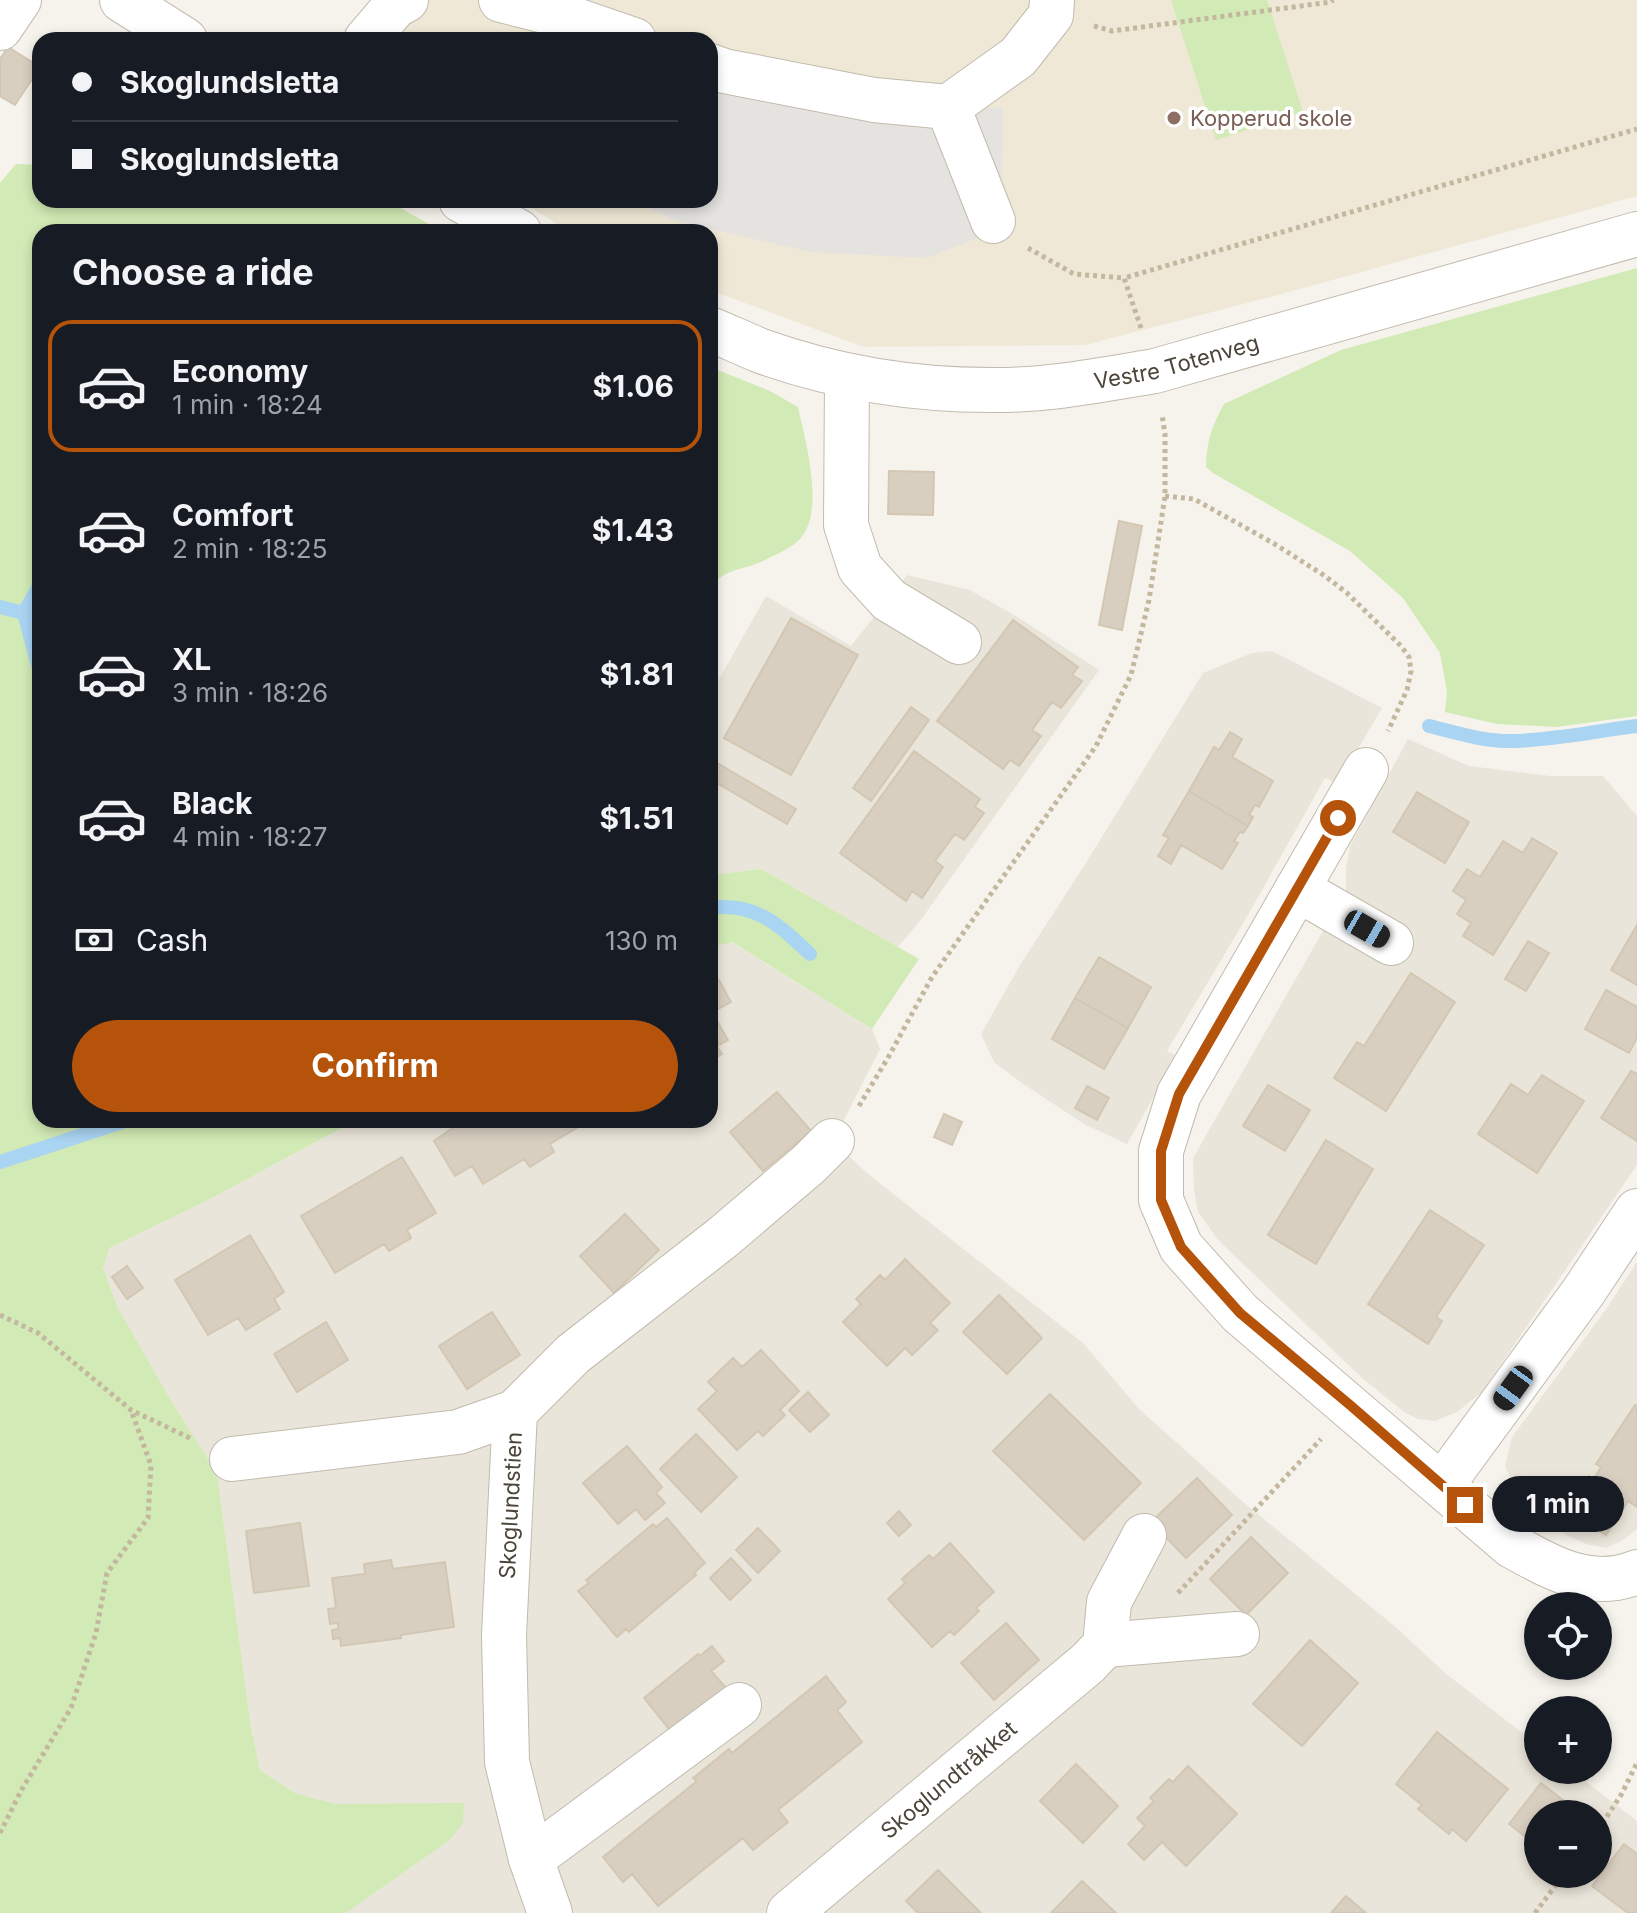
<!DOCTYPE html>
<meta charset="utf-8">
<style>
body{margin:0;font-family:Inter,sans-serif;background:#242831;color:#f1f3f6;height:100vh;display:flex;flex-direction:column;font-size:30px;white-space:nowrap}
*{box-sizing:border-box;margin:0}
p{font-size:26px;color:#9ea1a6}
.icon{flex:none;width:44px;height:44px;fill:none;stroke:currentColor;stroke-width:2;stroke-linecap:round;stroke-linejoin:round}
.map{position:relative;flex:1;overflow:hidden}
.panel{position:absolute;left:32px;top:224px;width:686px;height:904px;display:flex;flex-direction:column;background:#171b24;border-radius:24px;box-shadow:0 4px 12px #0003}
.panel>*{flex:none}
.guide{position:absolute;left:32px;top:32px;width:686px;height:176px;border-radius:24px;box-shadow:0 4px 12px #0003;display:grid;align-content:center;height:176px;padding:0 40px;background:#171b24}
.buttons{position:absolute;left:1524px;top:1592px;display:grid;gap:16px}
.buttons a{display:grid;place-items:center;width:88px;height:88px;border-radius:50%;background:#171b24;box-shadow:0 4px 12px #0003;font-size:40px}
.end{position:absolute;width:36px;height:36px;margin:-18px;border:10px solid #b45309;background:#fff;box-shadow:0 0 0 4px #fff}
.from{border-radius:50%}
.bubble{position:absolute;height:56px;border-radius:28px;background:#171b24;box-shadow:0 4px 12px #0003;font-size:26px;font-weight:700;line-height:56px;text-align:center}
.car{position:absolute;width:24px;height:48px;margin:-24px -12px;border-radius:10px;box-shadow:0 0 6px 2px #0007;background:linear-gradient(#222 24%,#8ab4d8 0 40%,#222 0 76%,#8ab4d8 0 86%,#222 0)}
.guide b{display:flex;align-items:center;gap:28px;height:76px;font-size:30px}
.guide b+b{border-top:2px solid #363941}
.guide i{width:20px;height:20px;background:#f1f3f6}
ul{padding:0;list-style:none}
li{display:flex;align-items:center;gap:24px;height:132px;margin:0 16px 12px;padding:0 24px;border:4px solid transparent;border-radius:24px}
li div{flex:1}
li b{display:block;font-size:30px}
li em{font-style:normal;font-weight:700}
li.active{border-color:#b45309}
li>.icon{width:72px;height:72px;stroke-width:1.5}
h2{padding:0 40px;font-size:36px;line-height:96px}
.pay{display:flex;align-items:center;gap:20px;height:88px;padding:0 40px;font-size:30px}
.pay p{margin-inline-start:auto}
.primary-button{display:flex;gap:16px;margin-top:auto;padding:16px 40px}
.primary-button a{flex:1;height:92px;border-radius:48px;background:#b45309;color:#fff;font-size:32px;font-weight:700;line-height:92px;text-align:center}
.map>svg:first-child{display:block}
.residential{fill:#eae5da;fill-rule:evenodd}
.education{fill:#efe8d6}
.green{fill:#d2eab5}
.parking{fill:#e5e3e0}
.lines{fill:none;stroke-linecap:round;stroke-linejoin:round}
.stream{stroke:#a9d4f2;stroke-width:14}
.building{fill:#d8cfc1;stroke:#d3c7b4;stroke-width:2}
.minor-casing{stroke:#c2bbae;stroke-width:46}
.path{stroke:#c4b79f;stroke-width:5;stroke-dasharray:4 4;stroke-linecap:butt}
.minor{stroke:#fff;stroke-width:44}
.route{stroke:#b45309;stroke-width:10}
.education-dot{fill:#8d6e63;stroke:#fff;stroke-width:3}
.labels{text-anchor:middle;stroke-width:7;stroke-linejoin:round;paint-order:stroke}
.education-label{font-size:22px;fill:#785e54;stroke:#fff;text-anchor:start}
.street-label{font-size:22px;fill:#4b4439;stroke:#fff}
</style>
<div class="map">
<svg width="1637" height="1913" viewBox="0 0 1637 1913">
<rect width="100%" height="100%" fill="#f6f3ec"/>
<path class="residential" d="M907 575 970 590 1016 616 1099 670 920 921 898 947 761 869 710 875V695L766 596 851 646Z
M1272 651 1382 708 1338 783 1325 778 1248 915 1167 1051 1177 1056 1127 1144 1084 1124 1019 1081 994 1062 981 1034 1020 965 1084 866 1203 673 1252 653Z
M1408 739 1469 766 1550 776H1603L1637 816V1165L1482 1392 1457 1412 1435 1421 1418 1419 1404 1412 1362 1378 1218 1240 1198 1212 1194 1190 1193 1158 1346 891V869L1350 846Z
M731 942 872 1029 880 1049 842 1124 838 1146 868 1174 1083 1343 1139 1409 1243 1502 1398 1629 1445 1673 1538 1745V1770H1571L1637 1821V1913H346L450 1840 464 1804H336L295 1793 260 1770 251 1728 217 1473 172 1402 118 1308 103 1268 108 1248 208 1200 357 1120H710V948ZM1538 1814H1598V1874H1538Z
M1637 1262V1529L1623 1540 1606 1548 1586 1544 1566 1535 1517 1492 1505 1466 1512 1437 1607 1308Z"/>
<path class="education" d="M414 0H1637V196L1285 293 1085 345 864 347 710 290V232H569L520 200H710V40H402Z"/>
<path class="green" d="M1171 0H1267L1303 112 1216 140Z
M40 160V200H386L443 232H40V1120H357L208 1200 109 1248 103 1268 118 1308 172 1402 217 1473 251 1728 260 1770 295 1793 336 1804 464 1803 463 1823 450 1840 346 1913H0V183L16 164 38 165Z
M1637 268V716L1556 727 1497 724 1445 712 1447 692 1440 653 1403 598 1350 551 1213 473 1206 467C1206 444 1212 425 1224 404L1341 350Z
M710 367 770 391 798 407C805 440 827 514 798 541 789 549 775 555 765 560 743 571 727 567 710 587Z
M761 869 919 959 872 1029 732 942 710 948V875Z"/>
<path class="parking" d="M710 87 734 97 916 114 1003 107 1002 182 993 221 978 238 926 258 811 252 676 221 633 200H710Z"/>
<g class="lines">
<path class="stream" d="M40 584 24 613 40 673
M0 607 40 617
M1429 726C1457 733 1486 742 1514 741 1555 740 1596 731 1637 726
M710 908C756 902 779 925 810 954
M0 1162 128 1120"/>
</g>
<path class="building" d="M8 47 40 67 15 105 0 96V59Z
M889 471 934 472 933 515 888 514Z
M1119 521 1142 526 1122 630 1099 625Z
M791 618 858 655 791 775 724 738Z
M1013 620 1078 667 1072 675 1082 681 1061 708 1052 702 1032 730 1041 736 1019 766 1010 760 1003 769 937 721Z
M911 707 929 720 871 801 853 788Z
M1230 732 1242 739 1232 757 1273 781 1259 807 1255 805 1249 815 1253 817 1248 826 1189 791 1214 747 1219 750Z
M914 751 980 799 975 807 984 813 964 840 955 834 935 861 943 867 922 898 912 891 906 901 840 853Z
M717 763 796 809 787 824 710 779V774Z
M1189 791 1248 826 1243 833 1240 832 1234 841 1238 843 1222 869 1181 845 1171 864 1158 856 1169 838 1163 835Z
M1417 792 1469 822 1445 863 1393 832Z
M1532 838 1557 853 1493 955 1463 936 1471 923 1457 914 1466 900 1453 891 1467 869 1480 877 1503 841 1523 853Z
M1637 925V985L1611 970Z
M1528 941 1549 953 1526 991 1505 979Z
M1099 957 1151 987 1128 1028 1075 998Z
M711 973 715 982 719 980 731 1002 712 1012 728 1040 717 1046 722 1054 710 1061Z
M1411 973 1455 1002 1386 1111 1334 1078 1357 1042 1364 1046Z
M1606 990 1637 1007V1038L1629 1053 1585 1029Z
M1075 998 1128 1028 1104 1069 1052 1039Z
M1631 1071 1637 1074V1141L1601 1118Z
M1542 1075 1584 1101 1537 1173 1478 1134 1511 1084 1528 1095Z
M1268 1085 1310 1110 1285 1151 1243 1126Z
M1087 1086 1109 1098 1097 1120 1075 1108Z
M777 1092 811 1131 763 1171 730 1132Z
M944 1114 962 1122 952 1145 934 1137Z
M464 1120H581L583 1124 550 1144 554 1152 530 1167 524 1159 483 1184 472 1166 455 1176 434 1141Z
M1326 1140 1373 1169 1316 1264 1268 1235Z
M402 1157 436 1213 407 1230 411 1238 389 1251 384 1244 335 1273 301 1216Z
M1430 1210 1484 1245 1436 1317 1442 1321 1428 1344 1368 1304Z
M625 1214 659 1250 614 1293 580 1256Z
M250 1235 284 1292 274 1299 280 1309 246 1330 238 1318 208 1335 175 1280Z
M905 1259 950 1303 930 1323 938 1330 912 1355 905 1348 887 1366 843 1322 861 1304 856 1299 880 1275 885 1280Z
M127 1266 143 1288 127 1299 112 1277Z
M999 1295 1042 1338 1007 1374 963 1332Z
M492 1312 520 1355 467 1389 439 1346Z
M326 1322 348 1360 297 1392 274 1354Z
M761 1350 799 1391 780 1410 785 1415 763 1436 758 1431 737 1450 698 1409 717 1391 708 1382 733 1358 742 1367Z
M808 1392 829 1415 810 1432 789 1410Z
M1050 1394 1141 1483 1084 1540 993 1451Z
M1635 1405 1637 1406V1507L1628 1501 1606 1535 1568 1510 1589 1476 1594 1479 1601 1467 1596 1464Z
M696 1434 737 1477 701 1512 660 1469Z
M627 1446 662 1487 656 1493 665 1503 645 1520 636 1509 618 1524 583 1483Z
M1197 1478 1232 1515 1186 1558 1151 1522Z
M899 1511 911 1525 899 1536 887 1523Z
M667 1518 705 1563 694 1573 696 1575 629 1632 626 1629 617 1637 578 1591 589 1583 586 1580 653 1524 656 1527Z
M300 1523 309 1586 254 1593 246 1531Z
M758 1528 780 1551 758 1573 736 1550Z
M1251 1537 1288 1573 1246 1615 1210 1579Z
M950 1543 994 1592 976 1608 979 1611 954 1635 950 1631 932 1647 888 1599 905 1583 902 1579 929 1555 933 1559Z
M731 1558 751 1580 730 1600 710 1578Z
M391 1560 393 1569 445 1562 454 1627 401 1635V1638L341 1646 340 1638 333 1639 332 1630 338 1629V1623L330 1624 328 1609 336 1608 332 1578 365 1574 364 1564Z
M1006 1623 1039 1660 994 1700 961 1663Z
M1310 1640 1358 1683 1302 1746 1253 1704Z
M712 1646 724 1661 711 1671 728 1690 673 1734 644 1698 698 1654 700 1656Z
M826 1676 846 1702 837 1710 862 1742 778 1810 788 1822 753 1850 743 1838 658 1906 632 1874 623 1882 603 1857 697 1781 693 1778 729 1749 732 1753Z
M1437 1732 1508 1789 1466 1841 1452 1829 1449 1834 1418 1809 1422 1805 1396 1784Z
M1076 1764 1118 1806 1083 1843 1040 1801Z
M1188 1766 1237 1814 1186 1866 1162 1842 1144 1860 1128 1844 1145 1826 1137 1818 1154 1801 1150 1798 1169 1779 1173 1782Z
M1541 1783 1581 1814H1538V1846L1509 1824Z
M1624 1844 1637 1854V1913H1628L1592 1886Z
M938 1870 981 1913H918L906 1901Z
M1082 1881 1116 1913H1051Z
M1346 1896 1366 1913H1331Z"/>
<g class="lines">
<defs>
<g id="minor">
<path d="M122 0 185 40"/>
<path d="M501 0 564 16 634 40"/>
<path d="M0 28 19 0"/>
<path d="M366 40 395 6 406 0"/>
<path d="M710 66 724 71 874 100 948 107 993 221"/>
<path d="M948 107 1018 57 1051 15 1052 0"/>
<path d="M461 200 519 232"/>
<path id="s1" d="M710 329C727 336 744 344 761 351 834 377 913 390 990 390 1045 391 1101 380 1155 371L1637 234"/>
<path d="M847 376 846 525 860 568 889 600 959 642"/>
<path d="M1366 770 1179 1094 1161 1151V1200L1181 1247 1240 1313 1512 1546C1552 1568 1591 1591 1637 1572"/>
<path d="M1297 889 1391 943"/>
<path d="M232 1459 458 1432 515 1412"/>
<path d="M1442 1485 1584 1291 1637 1211"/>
<path d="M1144 1536 1109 1602 1105 1645 1237 1634"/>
<path d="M531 1859 739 1705"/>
<path id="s2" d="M550 1913 531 1859 507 1762 504 1635 515 1412 573 1354 722 1238 809 1164 832 1141"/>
<path id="s3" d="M789 1913 1088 1663 1105 1645"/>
</g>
</defs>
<use href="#minor" class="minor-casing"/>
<path class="path" d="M1094 26 1112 31 1331 2 1333 0
M1028 248 1074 274 1124 278
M1141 328 1124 278 1637 129
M1165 496 1194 499 1273 543 1325 576 1347 593 1401 646 1409 657 1411 671 1407 690 1388 731
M859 1106 889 1056 932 977 1096 746 1131 675 1149 600 1165 496V434L1162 415
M0 1315 38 1333 131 1410 192 1439
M1178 1593 1321 1439
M1598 1830 1621 1795 1637 1763
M0 1833 22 1789 71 1708 96 1633 107 1573 148 1518 151 1465 131 1410
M1535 1913 1564 1874"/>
<use href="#minor" class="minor"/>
</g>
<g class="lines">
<path class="route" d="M1338 818 1179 1094 1161 1151V1200L1181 1247 1240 1313 1350 1405 1465 1505"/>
</g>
<circle class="education-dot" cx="1174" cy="118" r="8"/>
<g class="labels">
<g class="education-label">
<text x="1190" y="126">Kopperud skole</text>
</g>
<g class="street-label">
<text dy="8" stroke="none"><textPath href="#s1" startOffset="478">Vestre Totenveg</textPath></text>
<text dy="8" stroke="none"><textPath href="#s2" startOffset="414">Skoglundstien</textPath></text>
<text dy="8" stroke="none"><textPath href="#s3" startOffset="208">Skoglundtråkket</textPath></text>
</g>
</g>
</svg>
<div class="buttons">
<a><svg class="icon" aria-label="locate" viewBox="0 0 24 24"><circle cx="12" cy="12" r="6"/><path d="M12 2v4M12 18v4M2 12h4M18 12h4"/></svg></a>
<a>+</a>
<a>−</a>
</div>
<i class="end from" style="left:1338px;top:818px"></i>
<i class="end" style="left:1465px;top:1505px"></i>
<div class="bubble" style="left:1492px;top:1476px;width:132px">1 min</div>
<i class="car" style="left:1367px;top:929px;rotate:120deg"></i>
<i class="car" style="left:1513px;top:1388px;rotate:216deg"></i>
<div class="guide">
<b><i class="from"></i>Skoglundsletta</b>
<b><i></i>Skoglundsletta</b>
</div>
<section class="panel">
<h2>Choose a ride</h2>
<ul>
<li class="active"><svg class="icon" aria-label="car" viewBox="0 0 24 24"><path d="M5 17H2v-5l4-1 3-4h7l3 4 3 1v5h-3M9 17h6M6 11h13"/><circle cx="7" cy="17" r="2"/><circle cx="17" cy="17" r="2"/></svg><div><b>Economy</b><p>1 min · 18:24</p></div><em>$1.06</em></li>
<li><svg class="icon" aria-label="car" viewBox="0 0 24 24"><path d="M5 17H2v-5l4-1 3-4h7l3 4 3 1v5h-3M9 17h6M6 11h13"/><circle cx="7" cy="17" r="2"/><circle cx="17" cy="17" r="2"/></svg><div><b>Comfort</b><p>2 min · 18:25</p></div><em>$1.43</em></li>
<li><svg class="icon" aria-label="car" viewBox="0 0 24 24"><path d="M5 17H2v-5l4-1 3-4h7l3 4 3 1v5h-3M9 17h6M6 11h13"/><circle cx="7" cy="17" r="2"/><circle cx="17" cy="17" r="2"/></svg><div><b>XL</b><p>3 min · 18:26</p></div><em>$1.81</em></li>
<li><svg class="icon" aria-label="car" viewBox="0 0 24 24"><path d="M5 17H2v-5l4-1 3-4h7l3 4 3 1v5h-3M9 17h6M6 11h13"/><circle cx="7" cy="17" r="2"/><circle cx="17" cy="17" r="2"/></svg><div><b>Black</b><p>4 min · 18:27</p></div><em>$1.51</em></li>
</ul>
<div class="pay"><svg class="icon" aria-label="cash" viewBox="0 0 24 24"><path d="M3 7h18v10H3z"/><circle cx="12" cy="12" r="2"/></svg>Cash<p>130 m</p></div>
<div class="primary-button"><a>Confirm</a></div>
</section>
</div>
